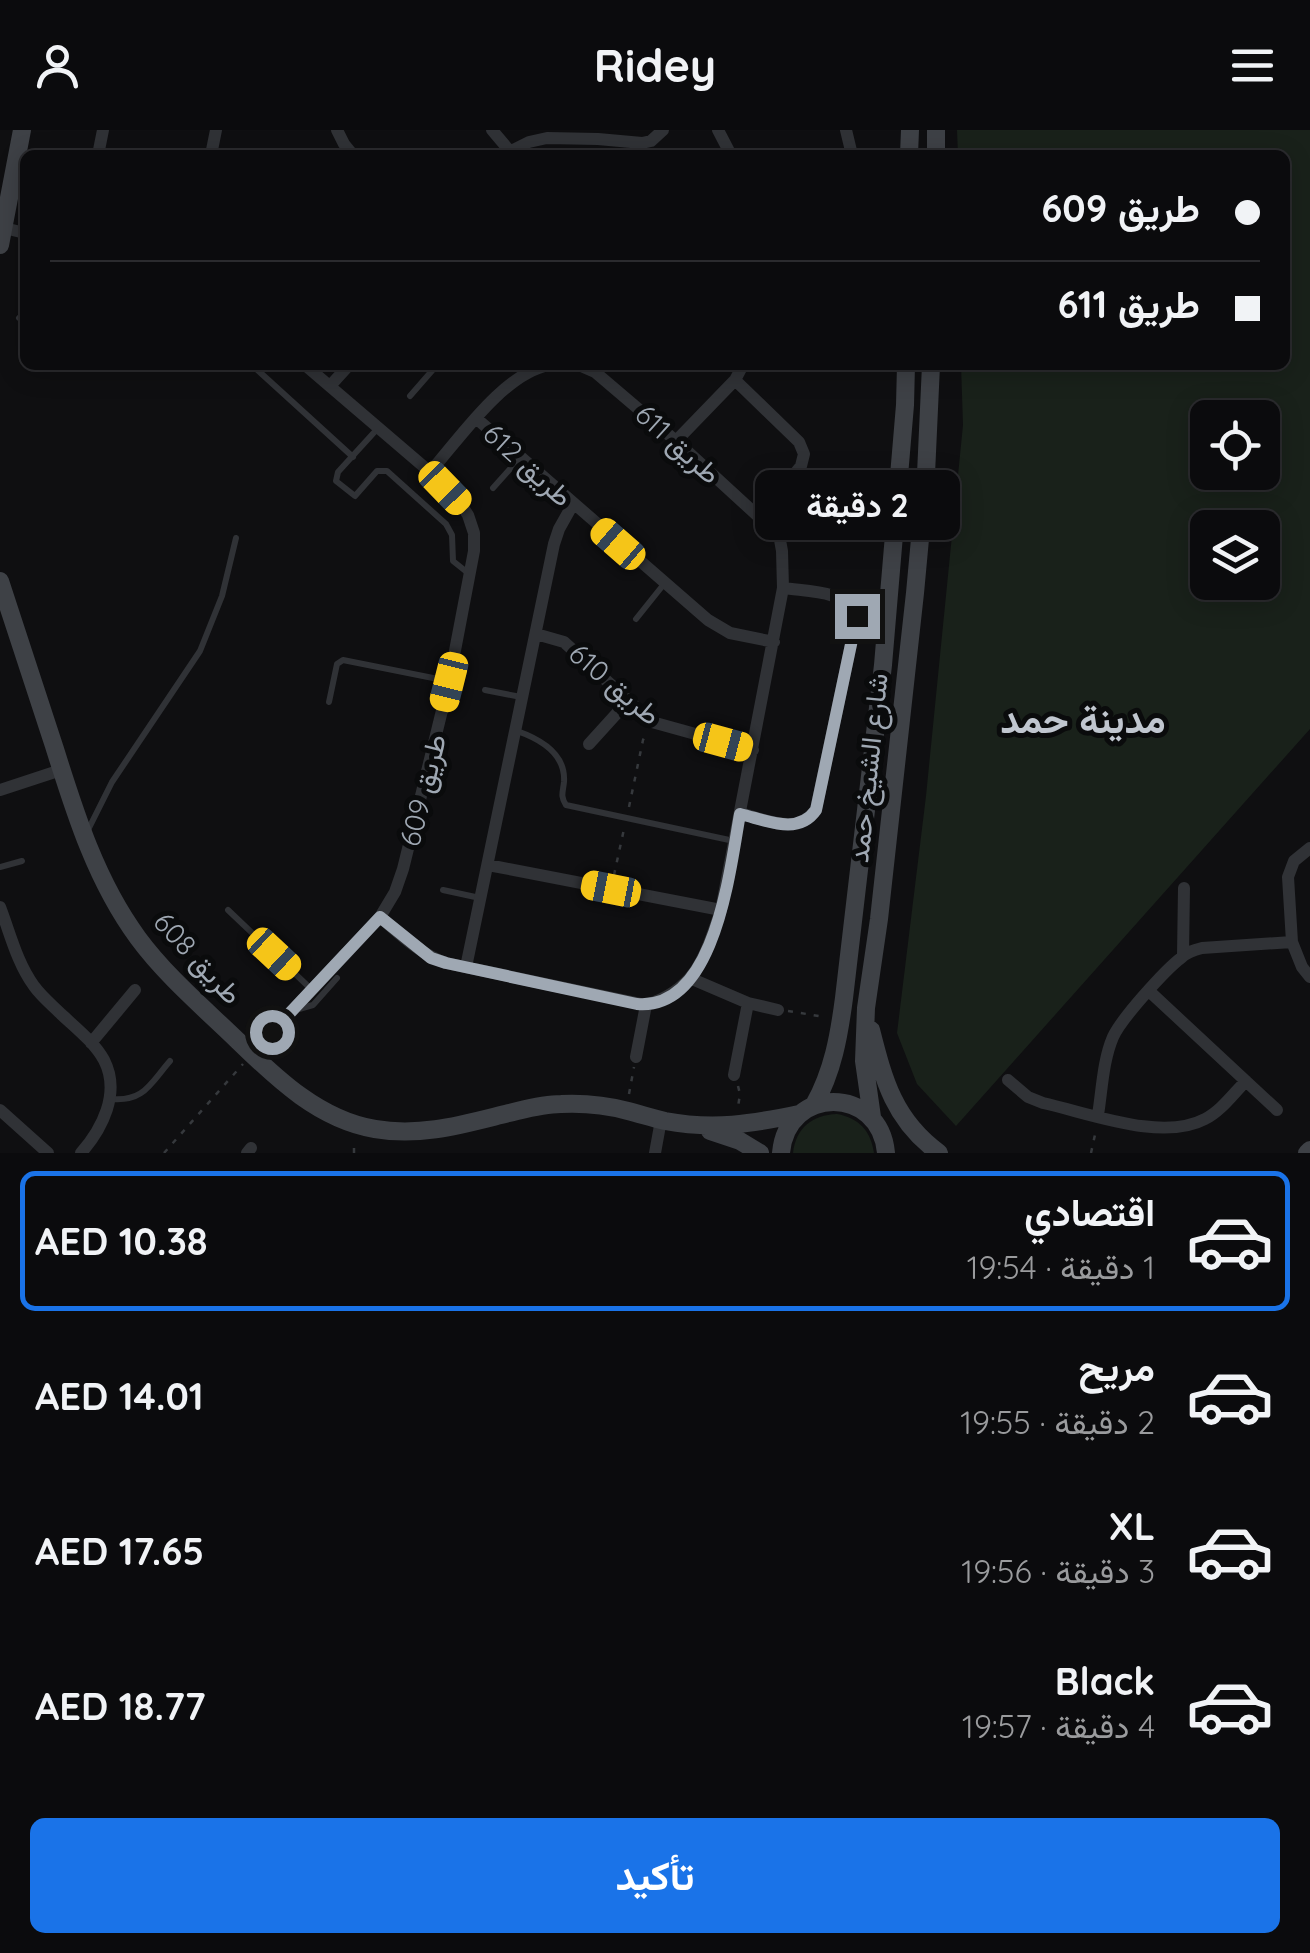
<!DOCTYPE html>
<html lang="ar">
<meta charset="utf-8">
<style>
body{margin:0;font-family:Quicksand,Vazirmatn,sans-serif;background:#141416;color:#f1f3f6;direction:rtl;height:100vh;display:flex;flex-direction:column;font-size:38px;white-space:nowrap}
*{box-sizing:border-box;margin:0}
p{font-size:32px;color:#9a9b9d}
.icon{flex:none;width:55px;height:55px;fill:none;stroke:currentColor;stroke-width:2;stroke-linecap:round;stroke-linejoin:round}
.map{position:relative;height:1023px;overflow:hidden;direction:ltr}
.panel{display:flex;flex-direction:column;background:#0b0b0d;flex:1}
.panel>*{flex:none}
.hud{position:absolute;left:20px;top:20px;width:1270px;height:220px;border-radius:15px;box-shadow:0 5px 25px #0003,0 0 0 2px #2b2b2e;direction:rtl;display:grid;align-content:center;height:220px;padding:0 30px;background:#0b0b0d}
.fabs{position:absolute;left:1190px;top:270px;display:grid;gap:20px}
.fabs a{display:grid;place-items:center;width:90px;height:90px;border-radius:15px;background:#0b0b0d;box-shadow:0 5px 25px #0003,0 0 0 2px #2b2b2e;font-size:50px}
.end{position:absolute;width:45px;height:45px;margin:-22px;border:12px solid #9fa8b3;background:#111;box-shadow:0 0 0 5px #111}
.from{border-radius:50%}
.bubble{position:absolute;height:70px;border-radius:15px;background:#0b0b0d;box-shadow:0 5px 25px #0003,0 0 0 2px #2b2b2e;font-size:32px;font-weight:700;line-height:70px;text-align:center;direction:rtl}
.car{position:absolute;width:30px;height:60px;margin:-30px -15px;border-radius:12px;box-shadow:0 0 8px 2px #0007;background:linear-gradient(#f5c518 24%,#345 0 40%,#f5c518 0 76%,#345 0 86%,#f5c518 0)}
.hud b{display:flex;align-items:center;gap:35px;height:95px;font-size:38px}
.hud b+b{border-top:2px solid #2b2b2e}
.hud i{width:25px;height:25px;background:#f1f3f6}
ul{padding:18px 0 0;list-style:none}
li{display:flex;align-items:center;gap:30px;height:140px;margin:0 20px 15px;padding:0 10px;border:5px solid transparent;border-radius:15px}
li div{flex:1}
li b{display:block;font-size:38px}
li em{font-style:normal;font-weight:700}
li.on{border-color:#1a73e8}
li>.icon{width:90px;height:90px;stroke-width:1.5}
.cta{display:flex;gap:20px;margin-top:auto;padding:20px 30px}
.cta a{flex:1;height:115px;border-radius:15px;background:#1a73e8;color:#fff;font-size:40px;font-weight:700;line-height:115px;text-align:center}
header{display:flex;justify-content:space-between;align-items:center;height:130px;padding:0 30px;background:#0b0b0d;font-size:45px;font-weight:700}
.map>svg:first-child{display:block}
.green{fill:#19211a;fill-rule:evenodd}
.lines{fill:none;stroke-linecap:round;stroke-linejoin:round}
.path{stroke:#36393d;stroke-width:2.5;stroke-dasharray:5 8;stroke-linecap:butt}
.lane{stroke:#303236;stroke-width:6}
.street{stroke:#303236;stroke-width:12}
.secondary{stroke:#3e4146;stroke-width:18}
.route{stroke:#9fa8b3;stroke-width:12}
.labels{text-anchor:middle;stroke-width:10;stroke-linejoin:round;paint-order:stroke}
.street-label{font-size:28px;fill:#9fa8b3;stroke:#0a0b0c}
.district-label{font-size:38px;font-weight:bold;fill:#c0c6cf;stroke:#0a0b0c}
</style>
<header><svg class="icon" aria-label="menu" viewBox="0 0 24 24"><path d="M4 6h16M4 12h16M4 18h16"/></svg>Ridey<svg class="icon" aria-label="person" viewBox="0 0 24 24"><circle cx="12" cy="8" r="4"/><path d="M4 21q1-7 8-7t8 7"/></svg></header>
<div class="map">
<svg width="1310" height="1023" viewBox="0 0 1310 1023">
<rect width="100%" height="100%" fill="#0f0f11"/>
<path class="green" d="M957 0H1310V599L956 996 917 954 897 903 926 666 963 295 961 235H1285V25H958ZM1208 288H1262V342H1208ZM1208 398H1262V452H1208Z
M837 984C859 988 871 1001 874 1023H793C796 998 812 985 837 984Z"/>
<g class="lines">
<path class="path" d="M629 677 643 610 647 602
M614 745 624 699
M788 881 825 887
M738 956 740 964 738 977
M629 964 634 937
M164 1023 243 934
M354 1023V1010
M1091 1023 1096 1000"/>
<path class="lane" d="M19 188 25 182
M252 235 353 327
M410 266 437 235
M379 297 338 342 336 351 355 366 377 341H387L446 394 452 405 453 431 468 443
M493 358 519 329
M636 489 664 454
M485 560 521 567
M329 572 337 534 343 530 448 551
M517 601C540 609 566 623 564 652 563 662 560 666 566 675L734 711
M87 702 112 652 200 521 222 466 236 408
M0 737 22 731
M443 760 480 768
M228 780 310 858
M299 879 313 875 337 848
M111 969C144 972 150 954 170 931"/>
<path class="street" d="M337 0 344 14 353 25
M492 0 513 25
M718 0 731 25
M846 0 852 25
M511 21 529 12 547 8 598 9 642 13 651 11 663 0
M98 25 103 0
M211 25 216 0
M4 98 25 103
M735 250 799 312 804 324 801 336 759 387
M330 256 349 235
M477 289 708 490 730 503 774 512
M676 311 735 250 743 235
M430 342C460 308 504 243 549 235
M536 504 564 512 652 592 753 620
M589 614 628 571
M0 660 61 640
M740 683C766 690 798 706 816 679L857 486C842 459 810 462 783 458
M1310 718 1294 731 1288 747 1292 812 1302 837 1310 847
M488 735 721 780
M0 777C10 803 17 833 34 856 41 866 52 875 61 884 76 898 94 912 104 930 121 963 102 999 81 1023
M380 787C401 805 420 824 446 833L646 875C697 859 705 826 721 780L783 458 782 421 780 410 772 399 676 311 595 242 579 235
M1183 825 1184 758
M466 837 554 414 559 399 573 374
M692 849 748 873 734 945
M1149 861 1277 980
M748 873 778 880
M91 913 135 860
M252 924 380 787 395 762 403 739 449 552 474 421V403L468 385 460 373 430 342 305 235
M636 927 646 875
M1008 950 1028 967 1043 973C1089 983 1162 1012 1205 989 1221 981 1233 964 1246 951
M0 980 48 1023
M1098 985C1102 960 1103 930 1113 907 1121 889 1165 840 1181 828 1187 822 1194 820 1202 818L1292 812
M247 1023 251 1018
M655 1023 661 990"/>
<path class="secondary" d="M909 25 910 0
M936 25V0
M0 115 22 0
M0 451C18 506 36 561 54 616 75 683 96 751 138 808 166 846 204 878 238 911 277 949 320 990 375 999 422 1007 464 994 509 983 526 979 543 974 561 974 583 973 606 975 628 981 640 984 652 988 665 991 713 1000 752 994 799 984
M871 900C884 951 894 990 939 1023
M814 975C833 941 839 906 844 868L883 535 905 275 906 235
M872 987 864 931 866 878 879 789 915 463 926 344 931 235
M710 1001 740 1011 760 1023
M781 1023C787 955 880 955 886 1023
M1307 1023 1310 1020"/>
</g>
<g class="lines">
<path class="route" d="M272 902 380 787 431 828 446 833 637 874C716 881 730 738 740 684 766 690 798 706 816 680L857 486"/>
</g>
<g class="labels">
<g class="street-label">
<text transform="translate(678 314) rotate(42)" y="10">طريق 611</text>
<text transform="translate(528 335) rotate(42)" y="10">طريق 612</text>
<text transform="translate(615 554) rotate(40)" y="10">طريق 610</text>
<text transform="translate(868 638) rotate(-84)" y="10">شارع الشيخ حمد</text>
<text transform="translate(423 660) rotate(-76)" y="10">طريق 609</text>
<text transform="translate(198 828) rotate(47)" y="10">طريق 608</text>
</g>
<g class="district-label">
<text x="1083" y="603">مدينة حمد</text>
</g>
</g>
</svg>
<div class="fabs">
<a><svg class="icon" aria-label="locate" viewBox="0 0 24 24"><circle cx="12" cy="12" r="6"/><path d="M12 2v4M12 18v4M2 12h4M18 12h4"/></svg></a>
<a><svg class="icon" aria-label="layers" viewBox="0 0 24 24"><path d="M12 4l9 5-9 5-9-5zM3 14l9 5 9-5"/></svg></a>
</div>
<i class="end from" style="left:272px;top:902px"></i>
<i class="end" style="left:857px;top:486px"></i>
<div class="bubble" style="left:755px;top:340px;width:205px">2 دقيقة</div>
<i class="car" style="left:445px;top:358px;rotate:136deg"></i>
<i class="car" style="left:618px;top:414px;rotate:311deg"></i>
<i class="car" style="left:449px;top:552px;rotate:194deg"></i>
<i class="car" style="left:723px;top:612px;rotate:105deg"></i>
<i class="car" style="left:611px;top:759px;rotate:281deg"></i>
<i class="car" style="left:274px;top:824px;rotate:133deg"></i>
<div class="hud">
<b><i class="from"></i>طريق 609</b>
<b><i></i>طريق 611</b>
</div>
</div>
<section class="panel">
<ul>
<li class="on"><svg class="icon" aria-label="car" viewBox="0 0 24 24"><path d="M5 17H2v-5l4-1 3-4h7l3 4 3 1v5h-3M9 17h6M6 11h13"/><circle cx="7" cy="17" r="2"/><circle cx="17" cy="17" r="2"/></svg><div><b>اقتصادي</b><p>1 دقيقة · 19:54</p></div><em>AED 10.38</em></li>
<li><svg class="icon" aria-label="car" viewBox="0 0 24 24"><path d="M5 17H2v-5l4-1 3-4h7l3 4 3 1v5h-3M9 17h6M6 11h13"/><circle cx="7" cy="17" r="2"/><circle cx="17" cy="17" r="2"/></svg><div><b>مريح</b><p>2 دقيقة · 19:55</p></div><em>AED 14.01</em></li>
<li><svg class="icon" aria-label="car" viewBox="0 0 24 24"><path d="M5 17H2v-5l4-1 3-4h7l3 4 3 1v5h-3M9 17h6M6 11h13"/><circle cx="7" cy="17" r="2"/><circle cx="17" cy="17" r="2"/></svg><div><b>XL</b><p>3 دقيقة · 19:56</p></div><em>AED 17.65</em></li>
<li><svg class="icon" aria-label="car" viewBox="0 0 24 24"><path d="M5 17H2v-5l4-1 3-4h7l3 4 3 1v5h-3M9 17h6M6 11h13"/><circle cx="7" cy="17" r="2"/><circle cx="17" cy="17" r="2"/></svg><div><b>Black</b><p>4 دقيقة · 19:57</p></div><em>AED 18.77</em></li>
</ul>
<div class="cta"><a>تأكيد</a></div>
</section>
